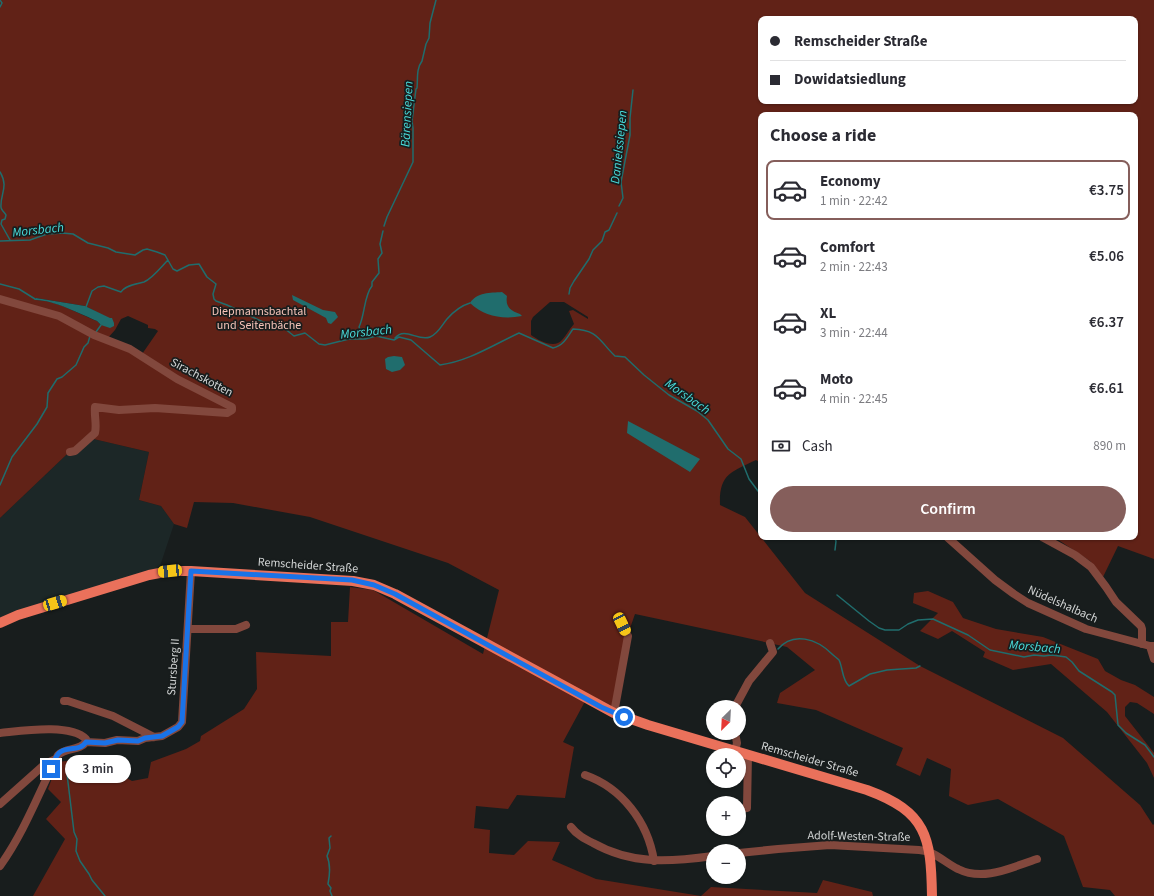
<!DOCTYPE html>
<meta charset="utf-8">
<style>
body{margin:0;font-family:"Source Sans 3",sans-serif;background:#f7f7f7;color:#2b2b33;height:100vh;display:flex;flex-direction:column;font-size:15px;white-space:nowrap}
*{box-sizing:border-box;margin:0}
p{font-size:13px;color:#7c7c81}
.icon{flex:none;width:22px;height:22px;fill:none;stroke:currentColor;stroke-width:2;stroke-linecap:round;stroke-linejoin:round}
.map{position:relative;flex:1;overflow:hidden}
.details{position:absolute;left:758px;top:112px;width:380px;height:428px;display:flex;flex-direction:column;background:#fff;border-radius:8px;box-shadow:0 1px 3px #0004}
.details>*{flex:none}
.top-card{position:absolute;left:758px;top:16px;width:380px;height:88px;border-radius:8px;box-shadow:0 1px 3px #0004;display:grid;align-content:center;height:88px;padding:0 12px;background:#fff}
.needle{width:26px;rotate:204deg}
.buttons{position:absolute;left:706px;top:700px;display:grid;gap:8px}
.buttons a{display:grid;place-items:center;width:40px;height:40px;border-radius:50%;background:#fff;box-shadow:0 1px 3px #0004;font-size:20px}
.end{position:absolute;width:18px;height:18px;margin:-9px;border:5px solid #1a73e8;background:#fff;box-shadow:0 0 0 2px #fff}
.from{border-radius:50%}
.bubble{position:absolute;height:28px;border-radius:14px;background:#fff;box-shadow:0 1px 3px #0004;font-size:13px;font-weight:600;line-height:28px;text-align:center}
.car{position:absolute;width:12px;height:24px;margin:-12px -6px;border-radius:5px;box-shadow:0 0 3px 1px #0007;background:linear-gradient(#f5c518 24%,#345 0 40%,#f5c518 0 76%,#345 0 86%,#f5c518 0)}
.top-card b{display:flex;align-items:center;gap:14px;height:38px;font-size:15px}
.top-card b+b{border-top:1px solid #e1e1e2}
.top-card i{width:10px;height:10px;background:#2b2b33}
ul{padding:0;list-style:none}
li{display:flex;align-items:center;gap:12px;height:60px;margin:0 8px 6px;padding:0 4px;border:2px solid transparent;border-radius:8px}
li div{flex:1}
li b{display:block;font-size:15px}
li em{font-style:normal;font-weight:600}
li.active{border-color:#855e5b}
li>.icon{width:36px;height:36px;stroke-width:1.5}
h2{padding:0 12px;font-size:18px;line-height:48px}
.pay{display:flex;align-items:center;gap:10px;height:44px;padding:0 12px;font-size:15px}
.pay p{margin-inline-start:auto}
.cta{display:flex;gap:8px;margin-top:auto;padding:8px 12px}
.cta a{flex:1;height:46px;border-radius:24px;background:#855e5b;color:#fff;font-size:16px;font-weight:600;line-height:46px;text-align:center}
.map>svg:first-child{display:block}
.built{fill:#1c2727}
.green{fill:#612217;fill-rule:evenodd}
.water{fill:#206d6d}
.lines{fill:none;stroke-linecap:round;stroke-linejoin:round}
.stream{stroke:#206d6d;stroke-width:1.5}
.minor{stroke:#82483d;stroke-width:8}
.major{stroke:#ea715b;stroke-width:10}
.route{stroke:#1a73e8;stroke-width:5}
.labels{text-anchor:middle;stroke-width:3.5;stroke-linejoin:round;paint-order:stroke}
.park-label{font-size:12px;fill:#f6c3b8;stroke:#181d1d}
.street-label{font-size:12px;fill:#d2d5d5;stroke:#181d1d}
.water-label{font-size:13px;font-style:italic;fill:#49dbda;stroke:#181d1d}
</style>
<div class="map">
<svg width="1154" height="896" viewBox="0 0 1154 896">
<rect width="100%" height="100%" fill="#181d1d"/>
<path class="built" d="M85 437 149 452 139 500 161 506 174 524 159 569 0 619V518Z"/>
<path class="green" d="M0 0H1154V559L1118 546 1103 577 1090 561 1054 537H1135V115H761V463L756 460C731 472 719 474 720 505L745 517 805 593 920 666 1063 738 1140 805 1153 825 1154 824V896H1115L1110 890 1083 887 1064 836 998 799 968 805 949 796 951 769 927 758 920 776 896 765 903 748 816 710 777 703 780 693 815 670 787 647 738 636 635 614 628 634 612 706 589 694 563 742 574 747 565 798 517 795 508 809 476 806 474 828 490 830 489 853 514 855 528 841 560 842 552 860 596 879 701 896H33L65 839 46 819 61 802 48 789 58 762 114 755 115 771 132 781 148 778 151 762 186 749 200 741 201 736 244 709 257 689 256 652 331 656V622H348L350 587 373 590 483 654 499 590 448 563 310 517 233 503 194 502 187 528 174 524 161 506 139 500 149 452 85 437 0 518ZM761 19H1135V101H761ZM36 298 85 306 110 319 101 325 97 321C79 314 54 299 34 300ZM550 302H564L588 317V319L573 310 569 311 574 324C569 329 567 335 562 340 555 349 539 341 531 335V321L533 317ZM128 316 148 325V328L155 329 158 331 140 357 107 339 115 330 121 319Z
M928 591 953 602 963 618 996 629 1043 637 1098 659 1105 671 1121 680 1135 685 1154 697V714L1137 703 1130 702 1125 707V716L1154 753V778L1147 763 1107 712 1051 664 1013 670 983 657 985 652 952 631 938 639 920 631 938 613 913 603 914 593Z
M823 880 872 892 873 896H701L711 887 817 893Z"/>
<path class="water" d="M502 292 507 296C505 307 511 311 520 314L522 316C502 320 484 316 470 303 477 292 490 293 502 292Z
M292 295 323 310 335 312 338 317 331 324 328 323 326 318 293 300Z
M36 298 85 306 110 318H112L114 323V326L110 328 101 325 97 321C81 314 51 299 34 300Z
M394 356 402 357 405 365 400 370 392 372 386 369 385 359 388 357Z
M628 421 700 459 690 472 627 433Z"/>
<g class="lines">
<path class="stream" d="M0 7 2 3 0 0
M0 172C9 187 0 194 1 207 1 210 5 213 6 215L5 219 2 220 1 224 10 240
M619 206 623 198 621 182 630 135V118L633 90
M384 226 387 217 413 162V128L412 121 416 89 417 88C418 79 416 69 422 61L426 44 429 38 430 23 436 0
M0 241 30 240 47 234 62 233 73 234 88 243 108 248 116 252 135 255 143 250 147 249 157 252 165 255 173 269 177 271 189 265 199 264 207 277 216 284 213 294 214 299 216 301 227 305 263 322 270 323 275 327 284 328 294 336 305 333 319 344 325 345 349 339H365L376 336 394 340 399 337 411 340 440 365C469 361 493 345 519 333L553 348C563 346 567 338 573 329 599 330 599 341 615 356L625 357 644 375 669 395 697 411 708 420 728 449 741 459 749 479 761 495
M0 284 19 289 35 299
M569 294 570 288 574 281 589 259 593 250 602 241 605 232 609 230 617 213
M86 307 92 291 98 287 104 286 121 292C125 285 137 284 144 282 152 279 162 266 168 260
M96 332 101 325
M375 336 373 331 360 329 359 327C365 315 364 295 372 286V282L379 273 378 259 382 253 380 244 383 231
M395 338C405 326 418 342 430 337 438 334 442 325 447 319 454 311 460 306 470 303
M0 485 12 457 37 424 47 407 48 393 57 379 62 377 76 365 84 347 88 343 90 336
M834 537 836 541 835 550
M837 595 869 621 879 628 885 630H899L908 624 918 620 933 619 968 635 990 650 1024 657 1034 655 1044 656 1052 655 1066 657 1072 662 1079 671 1112 692 1115 695 1118 725 1126 733 1145 745 1154 757
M778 649C793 631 817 639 832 654 834 656 837 658 839 660 843 668 842 680 849 686L870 674 887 670 916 668 920 666
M67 774 74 832 77 839 76 851 80 861 89 874 92 880 105 896
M331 836 329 838 330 848 327 856C331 865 330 874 328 884L331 888 330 891 332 896"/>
<path class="minor" d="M0 299 59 316 94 335 130 349 177 379 232 407V410L227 413 155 408 119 410 95 407C94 416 97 424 95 433L75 451 70 452
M947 537 995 580 1014 594 1028 603 1086 629 1150 646H1154
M1042 537 1075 555 1091 567 1106 587 1116 602 1141 626 1142 629V644
M188 629H236L246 625
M1150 646 1154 659
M64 701H68L113 716 154 737
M735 707 749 681 773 652 770 643
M614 713 628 636 622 624
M0 733C21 731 70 723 86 739V742C80 751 66 747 58 755 39 792 25 831 0 866
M86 742 105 743 117 740 138 741 145 738 162 736 178 727 182 722 191 571
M735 751 737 743 735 733
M585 775C622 788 648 822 654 861
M0 804 45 764 56 759
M739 809 747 808 748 755
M571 827C577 835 585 839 593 843 632 865 670 862 713 856
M739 853 778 849 830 845 919 850C935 851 945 863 958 869 984 882 1012 867 1037 859"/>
<path class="major" d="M0 623 18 615 149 575 170 571H191L353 581 374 585 395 594 614 713 648 725 867 790C927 812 931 837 932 896"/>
</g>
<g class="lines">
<path class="route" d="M51 769C53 764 55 757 59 753 66 746 80 752 86 742L105 743 118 740 138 741 145 738 162 736 178 727 182 722 191 571 352 580 374 585 395 594 601 707 624 717"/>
</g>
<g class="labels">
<g class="park-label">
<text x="259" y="315">Diepmannsbachtal<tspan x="259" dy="14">und Seitenbäche</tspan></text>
</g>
<g class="street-label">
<text transform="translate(202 377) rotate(28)" y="4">Sirachskotten</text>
<text transform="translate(308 565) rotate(4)" y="4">Remscheider Straße</text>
<text transform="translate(1063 604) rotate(24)" y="4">Nüdelshalbach</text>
<text transform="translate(173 667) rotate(-86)" y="4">Stursberg II</text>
<text transform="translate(810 759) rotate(16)" y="4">Remscheider Straße</text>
<text transform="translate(859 836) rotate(1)" y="4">Adolf-Westen-Straße</text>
</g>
<g class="water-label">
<text transform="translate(406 114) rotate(-87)" y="5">Bärensiepen</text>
<text transform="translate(618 147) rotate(-84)" y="5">Danielssiepen</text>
<text transform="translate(38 229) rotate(-6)" y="5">Morsbach</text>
<text transform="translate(366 331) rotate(-6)" y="5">Morsbach</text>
<text transform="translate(688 396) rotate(35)" y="5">Morsbach</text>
<text transform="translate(1035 646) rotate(5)" y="5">Morsbach</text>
</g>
</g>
</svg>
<div class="buttons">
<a><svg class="needle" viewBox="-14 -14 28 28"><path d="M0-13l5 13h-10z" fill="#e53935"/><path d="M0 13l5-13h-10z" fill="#7c7c81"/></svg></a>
<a><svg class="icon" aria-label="locate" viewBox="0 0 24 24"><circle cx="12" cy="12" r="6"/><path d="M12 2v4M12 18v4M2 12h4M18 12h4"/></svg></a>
<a>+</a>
<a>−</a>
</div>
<i class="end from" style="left:624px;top:717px"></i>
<i class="end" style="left:51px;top:769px"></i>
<div class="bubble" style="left:65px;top:755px;width:66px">3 min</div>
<i class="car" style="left:170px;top:571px;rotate:264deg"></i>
<i class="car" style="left:55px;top:603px;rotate:73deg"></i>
<i class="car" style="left:622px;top:624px;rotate:154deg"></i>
<div class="top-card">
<b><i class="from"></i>Remscheider Straße</b>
<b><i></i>Dowidatsiedlung</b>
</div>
<section class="details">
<h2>Choose a ride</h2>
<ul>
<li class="active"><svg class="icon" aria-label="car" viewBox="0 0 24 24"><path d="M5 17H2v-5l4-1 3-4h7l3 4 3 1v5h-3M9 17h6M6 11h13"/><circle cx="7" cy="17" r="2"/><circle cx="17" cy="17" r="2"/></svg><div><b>Economy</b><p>1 min · 22:42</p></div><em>€3.75</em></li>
<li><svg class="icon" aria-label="car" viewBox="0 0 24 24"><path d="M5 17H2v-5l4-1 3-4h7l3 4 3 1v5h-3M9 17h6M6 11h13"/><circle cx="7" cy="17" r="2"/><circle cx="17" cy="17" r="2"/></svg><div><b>Comfort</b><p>2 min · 22:43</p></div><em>€5.06</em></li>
<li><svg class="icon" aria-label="car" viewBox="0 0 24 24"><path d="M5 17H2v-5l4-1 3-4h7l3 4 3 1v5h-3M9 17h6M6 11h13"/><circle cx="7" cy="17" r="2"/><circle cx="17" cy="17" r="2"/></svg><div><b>XL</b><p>3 min · 22:44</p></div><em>€6.37</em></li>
<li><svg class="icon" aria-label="car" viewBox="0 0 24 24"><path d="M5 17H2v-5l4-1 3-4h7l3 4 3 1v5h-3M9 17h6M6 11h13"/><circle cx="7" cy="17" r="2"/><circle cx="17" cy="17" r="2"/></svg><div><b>Moto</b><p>4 min · 22:45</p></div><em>€6.61</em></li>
</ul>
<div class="pay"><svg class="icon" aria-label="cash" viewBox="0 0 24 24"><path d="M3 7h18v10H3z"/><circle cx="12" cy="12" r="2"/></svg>Cash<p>890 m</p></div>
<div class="cta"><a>Confirm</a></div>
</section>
</div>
